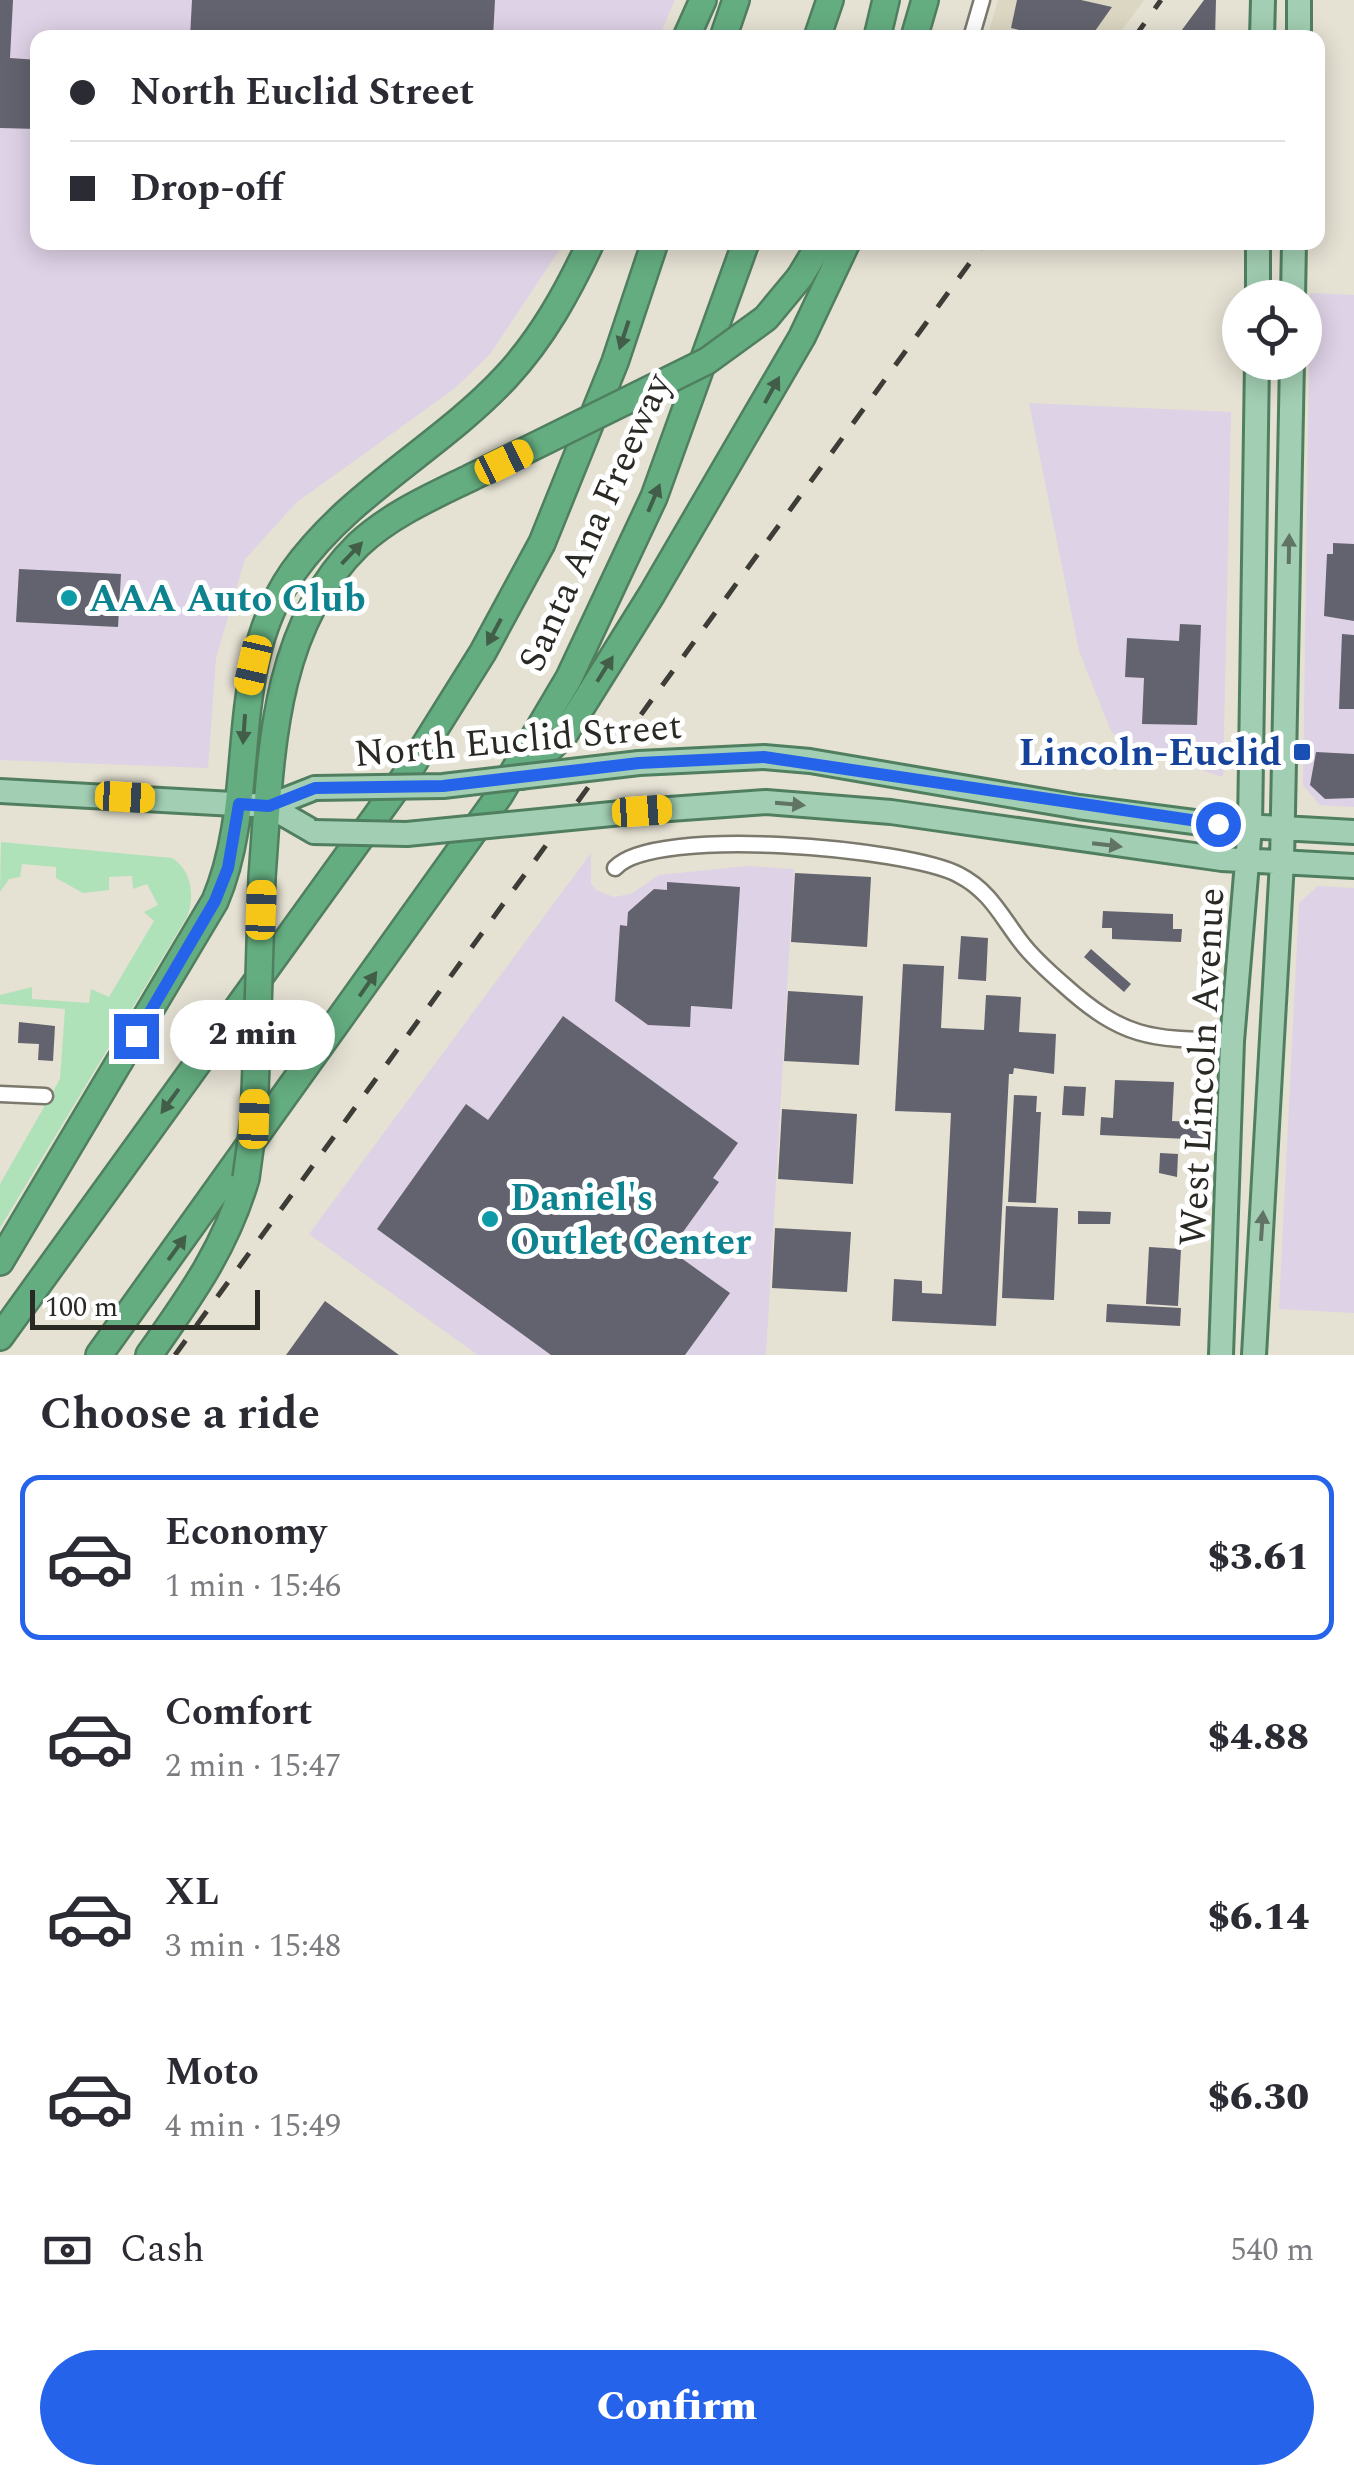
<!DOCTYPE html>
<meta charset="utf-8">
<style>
body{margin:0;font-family:Spectral,serif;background:#f7f7f7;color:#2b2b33;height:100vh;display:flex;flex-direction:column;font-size:38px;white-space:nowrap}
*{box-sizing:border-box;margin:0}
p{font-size:32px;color:#7c7c81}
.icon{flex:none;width:55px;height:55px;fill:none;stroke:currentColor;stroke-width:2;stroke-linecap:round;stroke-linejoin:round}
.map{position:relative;height:1355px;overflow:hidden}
.sheet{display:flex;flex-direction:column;background:#fff;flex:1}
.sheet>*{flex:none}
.banner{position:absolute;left:30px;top:30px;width:1295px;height:220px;border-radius:20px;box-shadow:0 5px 25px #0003;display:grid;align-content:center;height:220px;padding:0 40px;background:#fff}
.fabs{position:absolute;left:1222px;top:280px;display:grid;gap:20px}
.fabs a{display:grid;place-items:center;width:100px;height:100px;border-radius:50%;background:#fff;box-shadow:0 5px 25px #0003;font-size:50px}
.scale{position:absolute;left:30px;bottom:25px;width:230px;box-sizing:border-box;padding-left:10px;border:5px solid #2b2924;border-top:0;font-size:28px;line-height:35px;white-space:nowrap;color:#2b2924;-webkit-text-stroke:8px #fff;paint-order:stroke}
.end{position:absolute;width:45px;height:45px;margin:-22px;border:12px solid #2563eb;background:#fff;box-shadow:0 0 0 5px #fff}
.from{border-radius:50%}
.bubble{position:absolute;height:70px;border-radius:35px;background:#fff;box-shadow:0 5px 25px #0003;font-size:32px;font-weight:800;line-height:70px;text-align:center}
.car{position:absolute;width:30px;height:60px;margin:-30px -15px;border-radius:12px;box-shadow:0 0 8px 2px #0007;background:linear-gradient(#f5c518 24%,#345 0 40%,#f5c518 0 76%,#345 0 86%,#f5c518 0)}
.banner b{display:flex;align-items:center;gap:35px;height:95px;font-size:38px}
.banner b+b{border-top:2px solid #e1e1e2}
.banner i{width:25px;height:25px;background:#2b2b33}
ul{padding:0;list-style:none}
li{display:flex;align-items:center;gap:30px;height:165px;margin:0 20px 15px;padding:0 20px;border:5px solid transparent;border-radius:20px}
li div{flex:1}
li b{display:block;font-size:38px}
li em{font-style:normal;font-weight:800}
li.on{border-color:#2563eb}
li>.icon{width:90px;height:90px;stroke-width:1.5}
h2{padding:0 40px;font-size:45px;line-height:120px}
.pay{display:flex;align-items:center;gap:25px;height:110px;padding:0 40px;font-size:38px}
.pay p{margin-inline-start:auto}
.primary-button{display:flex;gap:20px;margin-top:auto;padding:20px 40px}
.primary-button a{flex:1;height:115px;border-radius:60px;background:#2563eb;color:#fff;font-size:40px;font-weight:800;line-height:115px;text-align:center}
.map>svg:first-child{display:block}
.commercial{fill:#ded2e6}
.built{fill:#dcd7c2}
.green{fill:#b0e2b9}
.building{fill:#63636f}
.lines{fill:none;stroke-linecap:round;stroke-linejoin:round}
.street-casing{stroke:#7b786c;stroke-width:19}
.primary-casing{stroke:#507f60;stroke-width:28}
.highway-casing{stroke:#507f60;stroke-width:30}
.street{stroke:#fff;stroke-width:14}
.primary{stroke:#a2ceb3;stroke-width:22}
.highway{stroke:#64ad80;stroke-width:25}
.rail{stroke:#3e3c36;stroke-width:5;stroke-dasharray:18 18;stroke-linecap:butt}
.primary-bridge-casing{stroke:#507f60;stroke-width:28;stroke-linecap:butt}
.highway-bridge-casing{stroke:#507f60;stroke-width:30;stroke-linecap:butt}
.primary-bridge{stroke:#a2ceb3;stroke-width:22}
.highway-bridge{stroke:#64ad80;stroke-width:25}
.oneway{fill:#425e49}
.oneway2{fill:#617364}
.route{stroke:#2563eb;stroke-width:12}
.culture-dot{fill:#0f9aa8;stroke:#fff;stroke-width:4}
.transit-dot{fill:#1a4fb4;stroke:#fff;stroke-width:4}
.labels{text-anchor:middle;stroke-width:10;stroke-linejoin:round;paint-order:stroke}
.street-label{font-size:38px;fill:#2b2924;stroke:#fff}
.culture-label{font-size:38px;font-weight:bold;fill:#0d838f;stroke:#fff;text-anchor:start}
.transit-label{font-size:38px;font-weight:bold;fill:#164399;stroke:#fff;text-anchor:end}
</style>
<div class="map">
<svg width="1354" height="1355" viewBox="0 0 1354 1355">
<rect width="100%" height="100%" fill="#e5e1d3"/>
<path class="commercial" d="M0 0H675L659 37 38 38V242L564 243 490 354 454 389 297 502 245 559 216 658 208 768 0 760Z
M1310 293 1354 295V807L1320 805 1303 785Z
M1029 403 1231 412 1223 777 1125 746 1111 731 1079 651Z
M591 853V883L596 890 614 897 631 894 659 875 747 866 794 869 766 1355H478L309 1234Z
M1318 886 1354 888V1313L1279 1309 1299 903Z"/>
<path class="built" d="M998 0H1144L1117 37 987 38Z"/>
<path class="green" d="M1 842 172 858C192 870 195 897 187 917L0 1228V1184L60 1079 65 1009 0 1004V995L32 987V999L89 1003 91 989 109 997 154 921 144 912 158 905 147 884 133 889 132 876 109 877V890L83 893 56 878V867L22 864 20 877 9 879 0 892Z"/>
<path class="building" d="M0 0H13L10 58 38 60V129L0 128Z
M192 0H495L493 38H190Z
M1017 0H1081L1112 7 1090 38H1052L1011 28Z
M1204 0H1216L1215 38H1176Z
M1333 543 1354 544V621L1324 616 1327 554H1333Z
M19 569 121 574 118 627 16 622Z
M1180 624 1201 625 1197 725 1142 724 1144 678 1125 677 1127 638 1179 641Z
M1342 634 1354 635V709H1339Z
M1316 752 1354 754V798L1325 799 1310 785Z
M795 873 871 877 867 947 791 942Z
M667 882 740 887 732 1009 691 1006 690 1027 648 1025 615 1001 620 925 627 926 628 912 654 889 667 890Z
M1103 911 1173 914V929H1182L1181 942 1112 939V928H1102Z
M961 936 988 938 986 981 958 979Z
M1091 949 1131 984 1124 992 1084 957Z
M903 964 944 966 941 1028 984 1030 986 995 1021 997 1019 1032 1056 1034 1054 1074 1014 1068 1013 1074H1009L996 1326 892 1321 894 1279 922 1281V1293L942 1294 951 1113 895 1111Z
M788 991 863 996 859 1065 784 1061Z
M563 1016 738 1143 713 1178 719 1182 670 1250 730 1293 685 1355H551L377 1229 466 1104 488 1120Z
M19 1022 55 1026 53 1061 38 1060 39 1044 18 1043Z
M1115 1080 1174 1082 1172 1121 1211 1123 1210 1140 1100 1135 1101 1117 1113 1118Z
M1064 1086 1086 1087 1084 1116 1062 1115Z
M1014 1095 1037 1096 1036 1112H1041L1036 1203 1008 1202Z
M782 1109 857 1114 853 1184 778 1179Z
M1160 1153 1178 1154 1177 1177 1159 1173Z
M1006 1206 1058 1208 1054 1300 1002 1298Z
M1078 1211 1111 1212 1110 1224H1078Z
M775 1228 851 1232 847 1292 772 1288Z
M1149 1247 1181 1249 1178 1306 1146 1304Z
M325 1301 399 1355H286Z
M1107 1304 1181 1308 1180 1326 1106 1322Z"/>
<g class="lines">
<defs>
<path id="street" d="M971 38 982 0
M615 868C654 825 908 848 959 875 990 891 1001 916 1021 942 1033 958 1049 972 1064 985 1125 1040 1152 1039 1232 1041
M0 1094 45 1096"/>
<path id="primary" d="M1262 38 1263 0
M1299 38V0
M1258 298V242
M1293 298 1294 242
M639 763 764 757 810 761 1079 807 1209 824 1354 832
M0 791 269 806 315 788
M269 806 314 832
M642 811 766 802 891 812 1222 859 1354 866
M1221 1355 1232 1041 1250 827 1257 362
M1254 1355 1282 862 1292 362"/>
<path id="highway" d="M686 38 703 0
M723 38 736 0
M817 38 830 0
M877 38 886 0
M914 38 925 0
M800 277 821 242
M521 776 564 735 652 594 802 337 847 242
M262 877C271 762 270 631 358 545 390 515 431 497 470 478
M254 1119 258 1011
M0 1262 215 901C260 795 224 671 293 572 350 492 440 448 506 377 543 337 568 291 591 242
M0 1337 408 772 483 652 542 543 615 362 655 242
M99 1355 499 796 569 678 654 497 746 242
M149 1355C190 1297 226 1247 246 1178"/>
</defs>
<use href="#street" class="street-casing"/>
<use href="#primary" class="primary-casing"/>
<use href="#highway" class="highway-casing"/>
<use href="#street" class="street"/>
<use href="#primary" class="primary"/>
<use href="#highway" class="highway"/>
<path class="rail" d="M1134 38 1161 0
M175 1355 985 242"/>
<defs>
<path id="primary-bridge" d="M315 788 443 786 639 763
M314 832 407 834 642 811"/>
<path id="highway-bridge" d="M470 478 707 361 766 318 800 277
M258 1011 262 877
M246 1178 254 1119"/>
</defs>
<use href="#primary-bridge" class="primary-bridge-casing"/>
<use href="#highway-bridge" class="highway-bridge-casing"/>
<use href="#primary-bridge" class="primary-bridge"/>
<use href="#highway-bridge" class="highway-bridge"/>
</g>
<defs><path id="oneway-solid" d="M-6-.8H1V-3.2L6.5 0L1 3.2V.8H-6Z" transform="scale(2.5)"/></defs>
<g class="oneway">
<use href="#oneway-solid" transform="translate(624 335) rotate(108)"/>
<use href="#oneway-solid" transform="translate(772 390) rotate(-61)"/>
<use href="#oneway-solid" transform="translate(654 498) rotate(-67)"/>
<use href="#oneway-solid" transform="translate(352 553) rotate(-46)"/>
<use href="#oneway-solid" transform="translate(494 632) rotate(118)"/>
<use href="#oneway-solid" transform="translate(605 669) rotate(-58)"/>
<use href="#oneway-solid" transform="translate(244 729) rotate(94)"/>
<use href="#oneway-solid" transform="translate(368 984) rotate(-55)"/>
<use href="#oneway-solid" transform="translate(170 1101) rotate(126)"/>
<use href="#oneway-solid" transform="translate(177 1248) rotate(-54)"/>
</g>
<g class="oneway2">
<use href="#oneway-solid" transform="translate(1289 549) rotate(-89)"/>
<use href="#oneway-solid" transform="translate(790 804) rotate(5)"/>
<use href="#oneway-solid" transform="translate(1107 845) rotate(7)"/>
<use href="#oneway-solid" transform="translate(1262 1226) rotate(-86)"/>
</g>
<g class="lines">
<path class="route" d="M136 1036 215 901 228 868 239 804 269 806 315 788 443 786 639 763 764 757 1218 824"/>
</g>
<g class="culture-dot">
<circle cx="69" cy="598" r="10"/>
<circle cx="490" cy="1219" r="10"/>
</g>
<rect class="transit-dot" x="1292" y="742" width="20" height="20" rx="5"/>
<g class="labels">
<g class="street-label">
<text transform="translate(594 522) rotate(-66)" y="13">Santa Ana Freeway</text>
<text transform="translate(518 739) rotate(-5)" y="13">North Euclid Street</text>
<text transform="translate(1201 1067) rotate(-87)" y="13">West Lincoln Avenue</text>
</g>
<g class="culture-label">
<text x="89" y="611">AAA Auto Club</text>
<text x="510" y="1210">Daniel's<tspan x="510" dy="44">Outlet Center</tspan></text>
</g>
<g class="transit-label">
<text x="1282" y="765">Lincoln-Euclid</text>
</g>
</g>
</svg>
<div class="fabs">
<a><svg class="icon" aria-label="locate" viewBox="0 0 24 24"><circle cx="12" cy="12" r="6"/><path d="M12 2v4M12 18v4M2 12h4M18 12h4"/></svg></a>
</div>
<div class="scale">100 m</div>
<i class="end from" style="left:1218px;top:824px"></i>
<i class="end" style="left:136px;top:1036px"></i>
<div class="bubble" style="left:170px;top:1000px;width:165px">2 min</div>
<i class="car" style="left:504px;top:462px;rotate:64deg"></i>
<i class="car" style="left:253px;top:665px;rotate:193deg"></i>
<i class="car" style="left:125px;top:797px;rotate:93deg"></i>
<i class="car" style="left:642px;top:811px;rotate:86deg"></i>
<i class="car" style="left:261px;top:910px;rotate:2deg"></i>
<i class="car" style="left:254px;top:1119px;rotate:2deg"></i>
<div class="banner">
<b><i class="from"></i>North Euclid Street</b>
<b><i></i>Drop-off</b>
</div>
</div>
<section class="sheet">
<h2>Choose a ride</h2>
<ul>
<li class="on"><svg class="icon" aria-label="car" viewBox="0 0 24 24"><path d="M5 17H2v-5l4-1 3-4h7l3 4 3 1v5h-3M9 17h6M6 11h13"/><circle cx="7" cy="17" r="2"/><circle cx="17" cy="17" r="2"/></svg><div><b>Economy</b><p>1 min · 15:46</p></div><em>$3.61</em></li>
<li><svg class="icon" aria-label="car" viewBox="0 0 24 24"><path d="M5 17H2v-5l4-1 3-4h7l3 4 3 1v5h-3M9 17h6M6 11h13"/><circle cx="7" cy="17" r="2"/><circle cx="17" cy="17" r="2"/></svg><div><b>Comfort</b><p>2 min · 15:47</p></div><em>$4.88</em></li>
<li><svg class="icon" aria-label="car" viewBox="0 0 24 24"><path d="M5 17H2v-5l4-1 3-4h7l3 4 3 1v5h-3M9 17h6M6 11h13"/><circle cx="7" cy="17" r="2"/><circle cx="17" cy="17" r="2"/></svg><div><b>XL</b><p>3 min · 15:48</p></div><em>$6.14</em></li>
<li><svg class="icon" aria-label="car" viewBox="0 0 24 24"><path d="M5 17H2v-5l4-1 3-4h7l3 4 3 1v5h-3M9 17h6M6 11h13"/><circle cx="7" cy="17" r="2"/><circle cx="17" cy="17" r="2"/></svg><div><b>Moto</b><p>4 min · 15:49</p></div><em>$6.30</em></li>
</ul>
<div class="pay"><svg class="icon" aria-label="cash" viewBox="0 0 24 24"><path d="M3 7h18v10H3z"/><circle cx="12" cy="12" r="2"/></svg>Cash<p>540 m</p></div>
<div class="primary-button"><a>Confirm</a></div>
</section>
